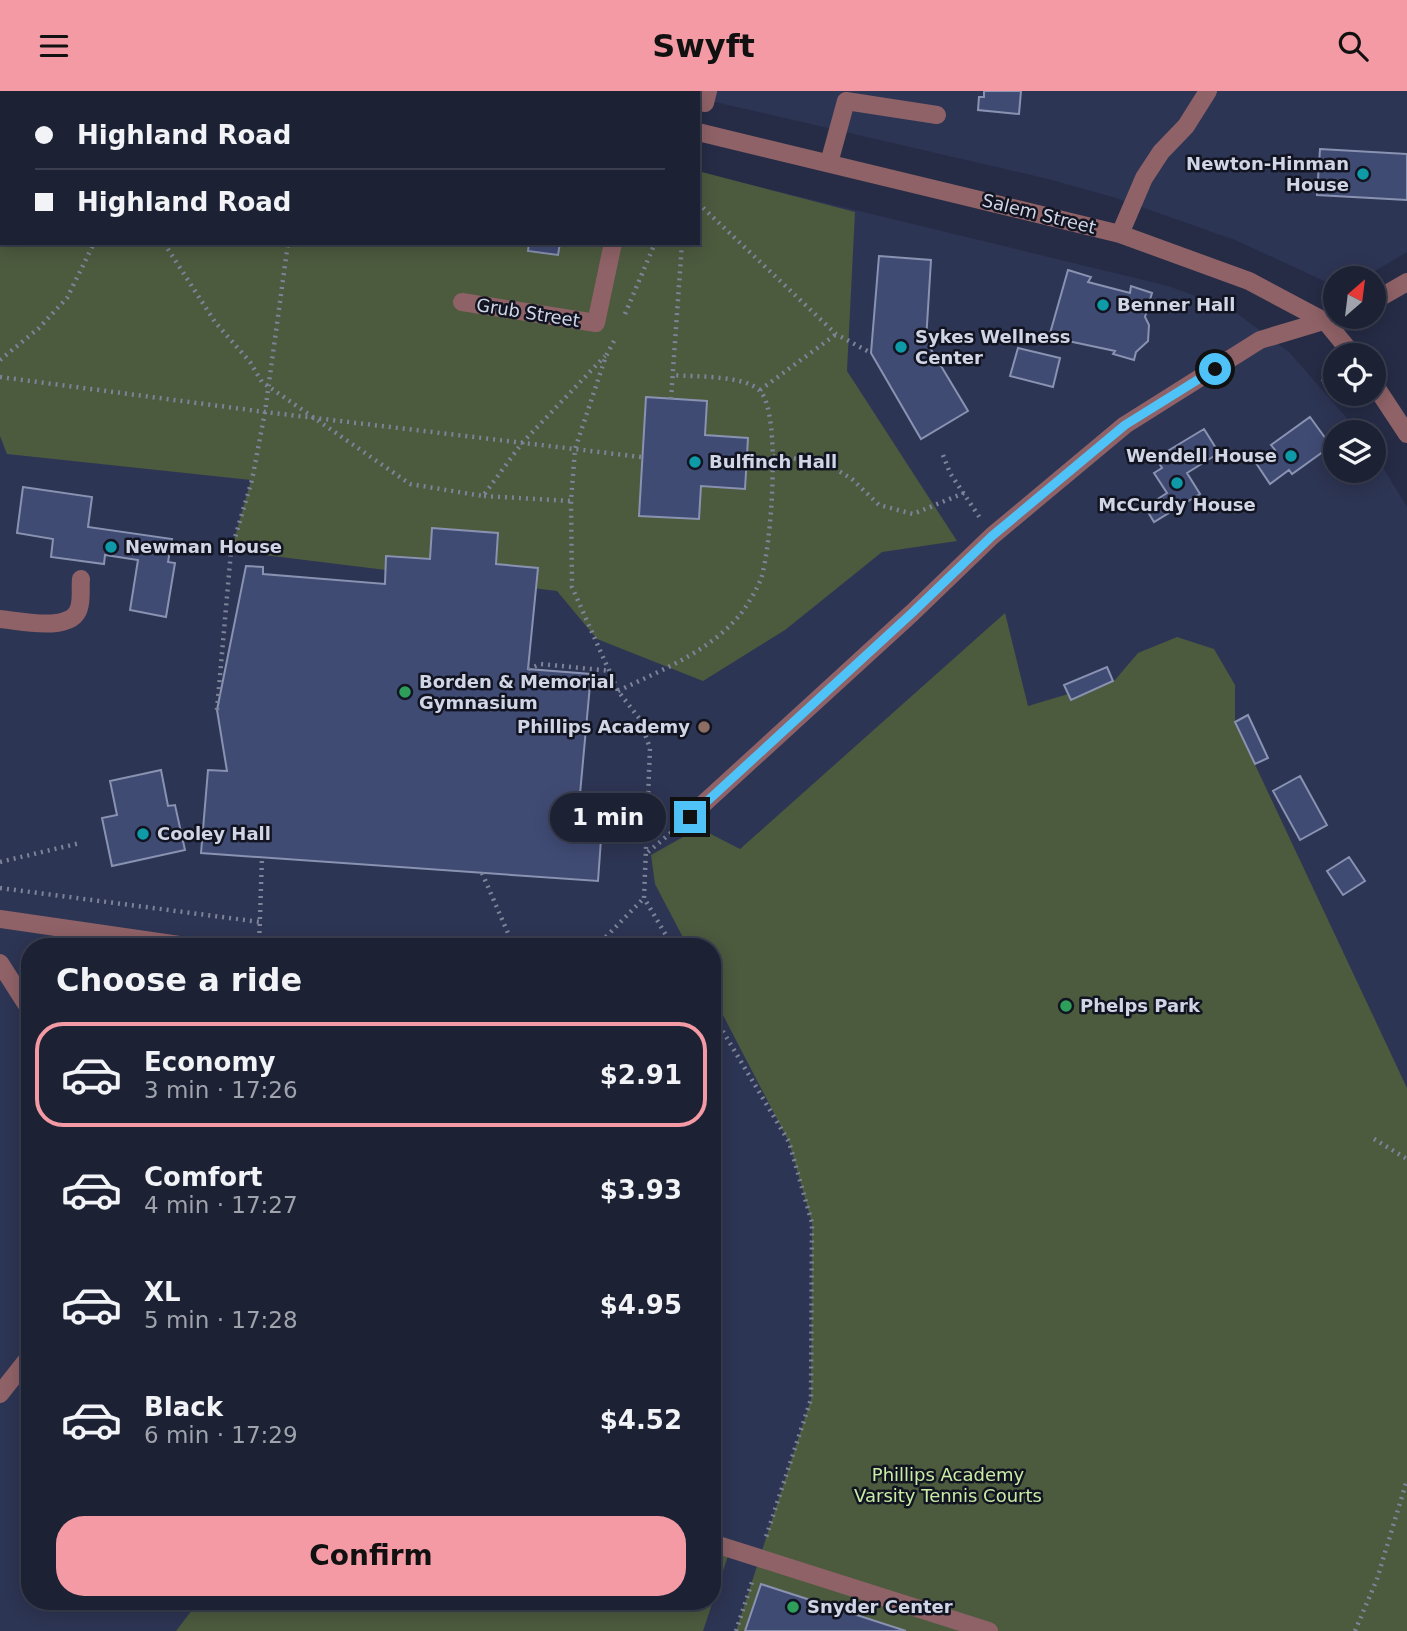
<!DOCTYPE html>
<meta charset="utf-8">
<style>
body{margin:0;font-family:"DejaVu Sans",sans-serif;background:#292e40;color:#f1f3f6;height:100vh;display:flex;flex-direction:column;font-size:26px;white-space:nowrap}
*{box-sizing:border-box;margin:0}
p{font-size:23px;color:#a0a3ac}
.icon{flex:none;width:38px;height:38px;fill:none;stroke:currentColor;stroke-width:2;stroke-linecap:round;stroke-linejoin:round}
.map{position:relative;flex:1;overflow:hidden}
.drawer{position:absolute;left:21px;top:847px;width:700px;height:672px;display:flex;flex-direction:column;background:#1c2134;border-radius:28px;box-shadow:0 4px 18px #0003,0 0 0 2px #3a3e4f}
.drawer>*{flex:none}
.top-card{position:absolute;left:0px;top:0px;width:700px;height:154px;box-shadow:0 4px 18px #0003,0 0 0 2px #3a3e4f;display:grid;align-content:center;height:154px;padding:0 35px;background:#1c2134}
.needle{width:46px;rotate:28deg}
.controls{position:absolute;left:1323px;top:175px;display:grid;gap:14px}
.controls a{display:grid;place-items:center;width:63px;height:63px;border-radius:50%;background:#1c2134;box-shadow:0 4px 18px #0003,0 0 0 2px #3a3e4f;font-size:35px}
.end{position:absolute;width:32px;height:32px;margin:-16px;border:9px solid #4fc3f7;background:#111;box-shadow:0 0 0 4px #111}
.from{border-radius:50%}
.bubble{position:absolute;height:49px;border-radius:24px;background:#1c2134;box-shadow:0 4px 18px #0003,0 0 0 2px #3a3e4f;font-size:23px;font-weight:600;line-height:49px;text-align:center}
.top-card b{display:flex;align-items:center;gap:24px;height:66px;font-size:26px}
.top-card b+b{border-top:2px solid #3a3e4f}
.top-card i{width:18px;height:18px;background:#f1f3f6}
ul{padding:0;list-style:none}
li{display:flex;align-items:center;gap:21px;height:105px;margin:0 14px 10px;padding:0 21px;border:4px solid transparent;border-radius:28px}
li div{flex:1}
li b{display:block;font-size:26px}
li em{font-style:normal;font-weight:600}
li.on{border-color:#f49aa4}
li>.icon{width:63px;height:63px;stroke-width:1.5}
h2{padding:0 35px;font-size:32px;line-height:84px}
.cta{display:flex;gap:14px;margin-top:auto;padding:14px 35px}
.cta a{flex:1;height:80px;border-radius:28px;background:#f49aa4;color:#111;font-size:28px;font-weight:600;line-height:80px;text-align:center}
header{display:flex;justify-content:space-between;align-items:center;height:91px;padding:0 35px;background:#f49aa4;color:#111;font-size:32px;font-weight:600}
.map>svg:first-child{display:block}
.built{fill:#2d3554;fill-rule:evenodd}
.green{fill:#4c5a3e}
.building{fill:#404b74;stroke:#8992b1;stroke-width:2}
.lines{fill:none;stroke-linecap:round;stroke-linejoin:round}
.path{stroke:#7d8398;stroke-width:4.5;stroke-dasharray:2 5;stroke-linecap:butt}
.minor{stroke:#8f6267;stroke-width:18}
.route{stroke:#4fc3f7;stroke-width:9}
.culture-dot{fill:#0f9aa8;stroke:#121521;stroke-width:2.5}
.leisure-dot{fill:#2e9e5b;stroke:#121521;stroke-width:2.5}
.education-dot{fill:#8d6e63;stroke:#121521;stroke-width:2.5}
.labels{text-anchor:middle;stroke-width:5;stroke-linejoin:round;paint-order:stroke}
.poi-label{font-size:18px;font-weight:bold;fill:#d1d6e7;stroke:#121521;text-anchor:start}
.street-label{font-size:18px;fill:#d1d6e7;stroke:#121521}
.park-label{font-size:18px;fill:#caeda6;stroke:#121521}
</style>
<header><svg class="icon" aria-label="menu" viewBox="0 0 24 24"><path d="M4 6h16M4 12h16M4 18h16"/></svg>Swyft<svg class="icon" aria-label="search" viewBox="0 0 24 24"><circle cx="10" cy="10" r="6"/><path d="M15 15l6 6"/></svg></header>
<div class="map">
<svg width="1407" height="1540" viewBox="0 0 1407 1540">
<rect width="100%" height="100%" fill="#262c46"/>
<path class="built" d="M0 0H382L2 2V152H698V81L1168 195 1231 218 1289 261 1359 341H1335V380H1374V362L1407 416V1540H0ZM30 856H712V1510H30Z
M668 0H1407V161L1363 187H1335V195L1235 149 1113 106 1048 88 698 7V2Z"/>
<path class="green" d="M0 0 392 2H2V152H698V80L855 121 847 280 957 450 882 461 785 539 703 590 597 548 557 500 231 460 251 389 7 363 0 345Z
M1005 522 1028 615 1115 589 1138 562 1177 546 1214 558 1235 594V631L1407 997V1540H736L811 1308 812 1132 789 1051 712 903V856H688L655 793 651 764 699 737 740 758Z
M712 1452 730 1459 703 1540H176L199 1510H712Z"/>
<path class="building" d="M984 0H1021L1019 23 978 19 979 6H984Z
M1320 58 1407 63V109L1317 104Z
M529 152H560L558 164 528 160Z
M879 165 931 169 926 250 968 320 921 348 871 262Z
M1068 179 1091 186 1088 191 1130 202 1131 195 1152 202 1145 226 1149 234 1148 250 1136 261 1134 269 1113 263 1115 260 1049 246Z
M1018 257 1060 267 1053 296 1010 285Z
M646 306 707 310 705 344 748 347 745 398 701 395 699 428 639 425Z
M1310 326 1331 355 1292 383 1289 379 1270 393 1256 372 1275 359 1271 354Z
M1204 338 1219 362 1187 382 1200 403 1154 431 1145 416 1167 402 1154 382 1162 377 1156 367Z
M23 396 92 406 88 436 172 448 168 471 175 472 166 526 130 519 138 469 105 464 104 473 51 466 53 448 17 442Z
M432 437 498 442 496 473 538 477 528 578 591 583 580 703 604 706 598 790 201 762 208 679 227 680 217 619 246 475 263 476V483L385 493 386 465 430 468Z
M1107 576 1113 590 1071 609 1064 594Z
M1248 624 1268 667 1255 673 1235 631Z
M161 679 168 715 175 714 185 759 112 775 102 727 117 724 110 690Z
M1300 685 1327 734 1300 749 1273 700Z
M1349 766 1365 790 1343 804 1327 780Z
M761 1493 906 1540H745Z"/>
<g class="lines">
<path class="path" d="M78 0 79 2
M272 2 275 0
M309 2V0
M698 112 836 243 871 262
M164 152 215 231 250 271 262 291 410 393 483 405 522 352 605 265
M625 223 655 152
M614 250 606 265 575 358 571 410 572 496 618 600 639 627 650 657 644 807 673 856
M0 269 39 237 67 207 94 152
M0 286 265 321 641 366
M1322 291 1333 285
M760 299 835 244
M671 308 682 152
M943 364 950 382 980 427
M773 365 824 371 852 388 879 414 913 423 964 402
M484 405 571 410
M528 578 541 573 611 580
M618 600C661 579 707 562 739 525 747 515 756 500 761 488 771 458 782 322 760 300 745 284 695 286 673 284
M217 619 231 460 252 389 265 321 288 152
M648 761 673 740
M0 771 80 752
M482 782 514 856
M0 797 260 831
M259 856 262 766
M596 856 644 807
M712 922 789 1051 812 1132 811 1308 766 1446
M1374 1048 1407 1068
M736 1540 753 1488
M1355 1540 1377 1488 1407 1389"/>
<path class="minor" d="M537 0 544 2
M557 2V0
M705 12 708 0
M698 41 1120 143 1249 190 1326 231 1353 264
M829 72 846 10 937 24
M1120 143 1144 87 1161 61 1186 35 1208 0
M1374 210 1407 191
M462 211 596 232 613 152
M1374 293 1407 343
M0 528C20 530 72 542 79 517 82 508 80 497 81 488
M689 726 912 522 992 445 1125 334 1260 249 1337 226
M0 828 193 856
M0 872 30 919
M712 1215V1229
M0 1303 30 1265
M712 1452 989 1540"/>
</g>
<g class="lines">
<path class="route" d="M690 726 912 522 992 445 1125 334 1215 278"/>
</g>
<g class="culture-dot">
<circle cx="1363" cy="83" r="7"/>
<circle cx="1103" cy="214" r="7"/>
<circle cx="901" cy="256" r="7"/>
<circle cx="1291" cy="365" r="7"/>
<circle cx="695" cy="371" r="7"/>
<circle cx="1177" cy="392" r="7"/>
<circle cx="111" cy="456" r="7"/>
<circle cx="143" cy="743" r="7"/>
</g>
<g class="leisure-dot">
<circle cx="405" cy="601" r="7"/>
<circle cx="1066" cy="915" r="7"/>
<circle cx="793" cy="1516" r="7"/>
</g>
<circle class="education-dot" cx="704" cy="636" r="7"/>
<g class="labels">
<g class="poi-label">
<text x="1349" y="79" text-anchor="end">Newton-Hinman<tspan x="1349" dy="21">House</tspan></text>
<text x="1117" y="220">Benner Hall</text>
<text x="915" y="252">Sykes Wellness<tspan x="915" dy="21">Center</tspan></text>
<text x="1277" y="371" text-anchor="end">Wendell House</text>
<text x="709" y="377">Bulfinch Hall</text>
<text x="1177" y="420" text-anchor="middle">McCurdy House</text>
<text x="125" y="462">Newman House</text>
<text x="419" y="597">Borden &amp; Memorial<tspan x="419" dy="21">Gymnasium</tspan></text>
<text x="690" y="642" text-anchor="end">Phillips Academy</text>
<text x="157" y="749">Cooley Hall</text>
<text x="1080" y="921">Phelps Park</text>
<text x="807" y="1522">Snyder Center</text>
</g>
<g class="street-label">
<text transform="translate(1039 123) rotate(14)" y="6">Salem Street</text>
<text transform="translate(528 222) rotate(9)" y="6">Grub Street</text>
</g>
<g class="park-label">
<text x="948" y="1390">Phillips Academy<tspan x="948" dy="21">Varsity Tennis Courts</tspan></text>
</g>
</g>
</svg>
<div class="controls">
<a><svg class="needle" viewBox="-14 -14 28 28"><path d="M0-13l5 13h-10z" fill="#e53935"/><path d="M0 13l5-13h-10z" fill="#a0a3ac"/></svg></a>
<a><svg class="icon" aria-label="locate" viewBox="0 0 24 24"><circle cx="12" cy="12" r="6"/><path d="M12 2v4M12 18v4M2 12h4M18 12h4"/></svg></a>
<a><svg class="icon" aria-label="layers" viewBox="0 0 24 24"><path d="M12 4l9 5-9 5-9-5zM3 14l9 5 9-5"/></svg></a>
</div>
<i class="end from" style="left:1215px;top:278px"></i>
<i class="end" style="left:690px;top:726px"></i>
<div class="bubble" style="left:550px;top:702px;width:116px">1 min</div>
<div class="top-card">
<b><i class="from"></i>Highland Road</b>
<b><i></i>Highland Road</b>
</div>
<section class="drawer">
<h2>Choose a ride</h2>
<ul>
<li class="on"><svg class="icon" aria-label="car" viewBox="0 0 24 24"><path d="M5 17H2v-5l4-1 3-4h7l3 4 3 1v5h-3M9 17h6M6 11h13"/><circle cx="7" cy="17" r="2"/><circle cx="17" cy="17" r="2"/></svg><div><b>Economy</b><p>3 min · 17:26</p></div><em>$2.91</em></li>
<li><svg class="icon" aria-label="car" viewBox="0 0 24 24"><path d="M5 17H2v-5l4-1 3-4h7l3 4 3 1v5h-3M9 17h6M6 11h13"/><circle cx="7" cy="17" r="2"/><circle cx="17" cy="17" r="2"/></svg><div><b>Comfort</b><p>4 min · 17:27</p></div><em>$3.93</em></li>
<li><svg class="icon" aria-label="car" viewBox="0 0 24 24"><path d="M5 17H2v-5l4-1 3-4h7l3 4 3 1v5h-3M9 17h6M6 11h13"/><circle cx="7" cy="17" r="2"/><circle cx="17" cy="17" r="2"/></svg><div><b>XL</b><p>5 min · 17:28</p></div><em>$4.95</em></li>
<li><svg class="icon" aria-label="car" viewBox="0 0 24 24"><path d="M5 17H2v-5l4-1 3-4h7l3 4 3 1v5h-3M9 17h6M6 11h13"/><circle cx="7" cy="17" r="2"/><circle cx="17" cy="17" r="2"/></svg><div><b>Black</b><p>6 min · 17:29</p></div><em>$4.52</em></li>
</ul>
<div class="cta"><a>Confirm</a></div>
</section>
</div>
